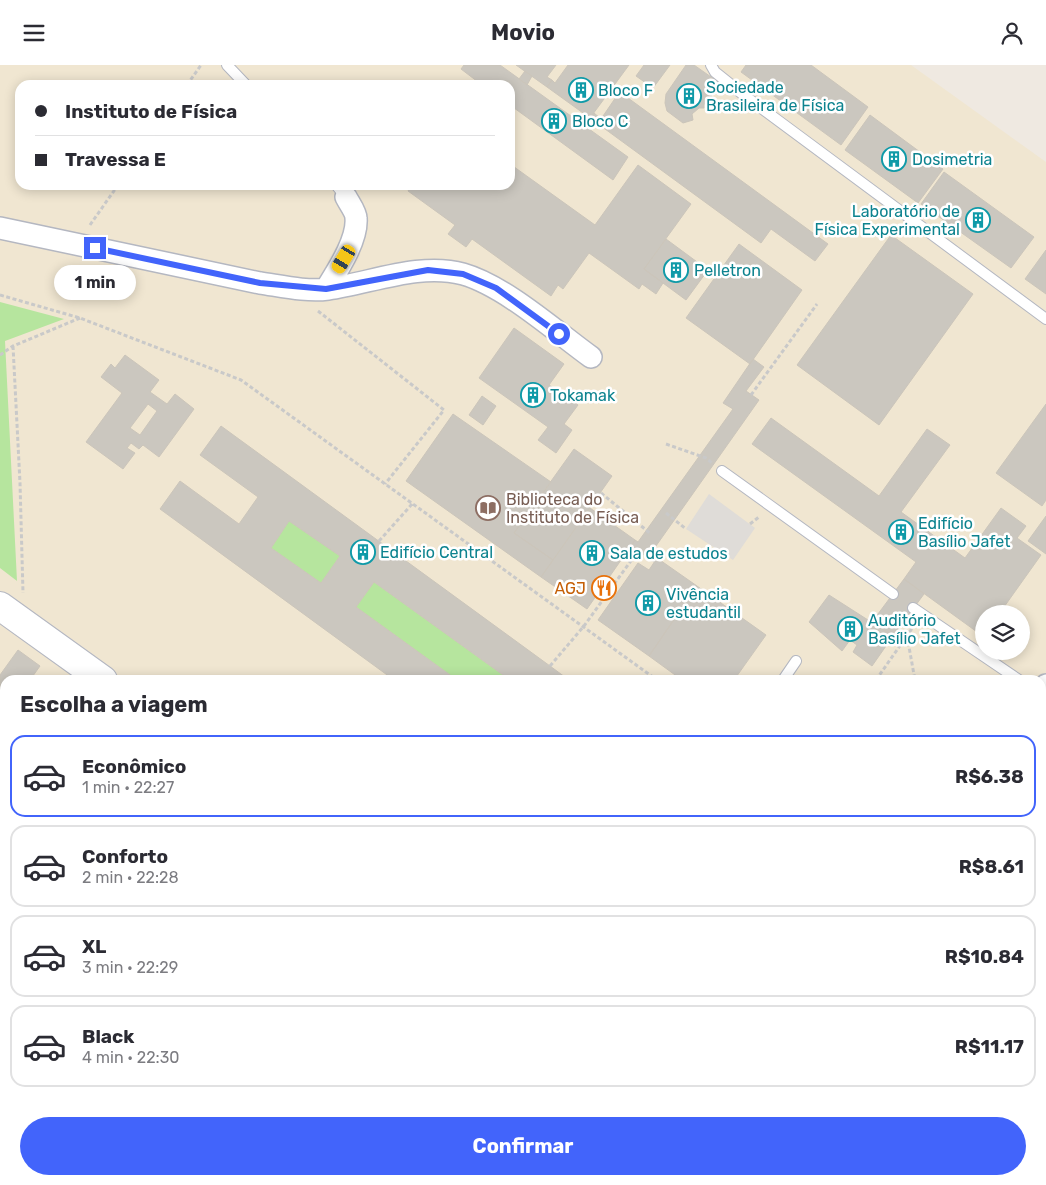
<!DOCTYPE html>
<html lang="pt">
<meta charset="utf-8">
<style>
body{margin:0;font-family:Rubik,sans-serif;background:#f2f2f3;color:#2b2b33;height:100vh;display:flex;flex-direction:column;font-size:19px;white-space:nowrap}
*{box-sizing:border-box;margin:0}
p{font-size:16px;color:#7c7c81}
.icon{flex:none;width:28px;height:28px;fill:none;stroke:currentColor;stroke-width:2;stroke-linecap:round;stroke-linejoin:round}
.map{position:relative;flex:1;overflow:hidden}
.panel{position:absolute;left:0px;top:610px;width:1046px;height:510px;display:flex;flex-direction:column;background:#fff;border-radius:15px 15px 0 0;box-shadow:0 2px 12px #0003}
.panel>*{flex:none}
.top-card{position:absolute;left:15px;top:15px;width:500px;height:110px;border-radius:15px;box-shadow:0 2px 12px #0003;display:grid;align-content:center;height:110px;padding:0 20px;background:#fff}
.fabs{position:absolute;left:975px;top:540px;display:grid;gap:10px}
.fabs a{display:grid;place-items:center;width:55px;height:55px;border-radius:50%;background:#fff;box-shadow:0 2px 12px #0003;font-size:25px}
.end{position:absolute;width:22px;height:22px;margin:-11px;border:6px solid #4264fb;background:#fff;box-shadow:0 0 0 2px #fff}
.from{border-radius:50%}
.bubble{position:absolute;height:35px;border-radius:18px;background:#fff;box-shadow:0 2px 12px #0003;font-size:16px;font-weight:700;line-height:35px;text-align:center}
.car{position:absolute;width:15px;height:30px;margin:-15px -8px;border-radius:6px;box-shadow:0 0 4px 1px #0007;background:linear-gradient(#f5c518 24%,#345 0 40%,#f5c518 0 76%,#345 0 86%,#f5c518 0)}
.top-card b{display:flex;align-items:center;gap:18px;height:48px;font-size:19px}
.top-card b+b{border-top:1px solid #e1e1e2}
.top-card i{width:12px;height:12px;background:#2b2b33}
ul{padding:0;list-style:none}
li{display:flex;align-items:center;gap:15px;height:82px;margin:0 10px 8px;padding:0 10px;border:2px solid #e1e1e2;border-radius:15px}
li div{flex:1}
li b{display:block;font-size:19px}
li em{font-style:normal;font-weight:700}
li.active{border-color:#4264fb}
li>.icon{width:45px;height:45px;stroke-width:1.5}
h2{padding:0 20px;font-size:22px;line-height:60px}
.primary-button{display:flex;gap:10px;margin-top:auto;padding:10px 20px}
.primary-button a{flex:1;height:58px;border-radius:30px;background:#4264fb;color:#fff;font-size:20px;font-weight:700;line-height:58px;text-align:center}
header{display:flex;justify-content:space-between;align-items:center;height:65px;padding:0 20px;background:#fff;font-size:22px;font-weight:700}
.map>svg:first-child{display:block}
.education{fill:#f0e6d1;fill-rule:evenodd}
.green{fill:#b6e59e}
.plaza{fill:#dfdcd8}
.building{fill:#cbc7bf;stroke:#cbc5ba;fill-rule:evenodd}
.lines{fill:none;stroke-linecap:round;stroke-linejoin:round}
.lane-casing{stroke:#b4b7c1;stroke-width:12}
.street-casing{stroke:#b4b7c1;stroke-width:24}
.secondary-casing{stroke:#b4b7c1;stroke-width:30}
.path{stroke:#c9c9c9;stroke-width:3;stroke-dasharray:4 2.5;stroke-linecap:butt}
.lane{stroke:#fff;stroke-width:10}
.street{stroke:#fff;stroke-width:21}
.secondary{stroke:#fff;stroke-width:28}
.route{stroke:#4264fb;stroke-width:6}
.labels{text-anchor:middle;stroke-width:5;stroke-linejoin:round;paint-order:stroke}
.culture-label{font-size:16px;fill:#0d838f;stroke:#fff;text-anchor:start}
.education-label{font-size:16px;fill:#785e54;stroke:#fff;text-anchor:start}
.food-label{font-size:16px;fill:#c56008;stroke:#fff;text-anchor:end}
</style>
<header><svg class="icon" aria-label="menu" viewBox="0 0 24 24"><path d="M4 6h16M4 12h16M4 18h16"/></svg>Movio<svg class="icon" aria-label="person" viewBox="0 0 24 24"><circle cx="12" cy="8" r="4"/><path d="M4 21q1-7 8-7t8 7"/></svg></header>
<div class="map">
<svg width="1046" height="1120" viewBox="0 0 1046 1120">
<rect width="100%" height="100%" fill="#efe9e1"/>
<path class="education" d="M0 0H911L1046 97V1120H0ZM20 20H510V120H20ZM984 549H1021V586H984ZM5 615H1041V1115H5Z"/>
<path class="green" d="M0 237 64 254 5 276 17 516 0 503Z
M289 456 340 491 321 518 271 483Z
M374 517 510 615H457L356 542Z
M1046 659V1120H860L854 1115H1041V666Z"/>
<path class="plaza" d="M709 429 755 463 733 495 686 464Z"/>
<path class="building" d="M464 0H500L628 92 613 115 510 40V20H482L461 4Z
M516 0H556L547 12 552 15 547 22Z
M568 0H629L590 53 547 22 552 15 555 18Z
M644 0H670L653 23 636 11Z
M686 0H694L721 19 714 29H711L712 33H707L708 38 704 39V43H699L692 49 693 55 683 58 667 46 665 38 666 29Z
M746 0H811L868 42 841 80 741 7Z
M525 6 532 11 527 20 519 14Z
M613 22 828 179 815 196 771 164 761 178 590 53 594 48 601 54 616 32 609 27Z
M870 50 943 104 918 138 845 85Z
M510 99 595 160 638 100 691 139 644 204 663 218 656 229 642 219 639 224 589 188 563 224 558 220 551 231 472 174 466 182 448 169 455 160 408 126 412 120H510Z
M944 107 1034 172 1011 203 921 139Z
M891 170 973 229 879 360 797 300Z
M666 174 708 205 686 235 644 204Z
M739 179 802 225 750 299 686 253Z
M1046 185V229L1025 214Z
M514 263 564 299 549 320 578 340 564 359 572 365 556 388 538 375 548 362 479 313Z
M125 290 159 315 150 327 167 339 175 329 194 344 159 392 143 380 139 384 131 378 127 383 135 388 123 404 86 377 122 328 101 312 111 299 115 303ZM148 339 157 346 140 370 130 363Z
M753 294 764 302 746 326 759 335 651 488 657 493 654 497 631 481 635 475 638 477 733 344 723 338Z
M482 331 496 341 483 360 469 350Z
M1046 339V435L1042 441 996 408Z
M453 349 551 417 514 468 553 495 541 512 406 416Z
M771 353 879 431 927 364 950 380 901 447 965 493 1001 443 1026 461 1017 473 1041 490 1004 542 1013 549H984V572L904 514 916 497 752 379Z
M221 361 550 601 569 615H510L374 517 356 542 457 615H394L160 444 180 416 239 459 258 432 200 390ZM289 456 340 491 321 518 271 483Z
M574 384 612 411 553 495 514 468Z
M590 443 635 475 587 544 541 512Z
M1046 451V489L1028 476Z
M657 493 697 521 649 591 598 555 638 498 649 505Z
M904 514 924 529 893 571 872 557Z
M697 521 766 570 734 615H682L649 591Z
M829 530 893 571 872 601 853 587 857 580 850 575 842 586 809 557Z
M18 585 40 601 30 615H5V651L0 655V610Z
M0 908 5 909V927L0 926Z
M0 936 5 937V993L0 992Z
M115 1115H139L161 1120H114Z
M453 1115H517L516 1120H475Z"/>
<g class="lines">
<defs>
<path id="lane" d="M227 0 246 20
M711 0 715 7 745 31 1046 254
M336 120 346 132
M722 406 893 529
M913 543 1019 615
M783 615 796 596
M0 798 5 801
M0 861 5 862
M0 1058 5 1057
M340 1115 356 1120
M112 1120 113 1115"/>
<path id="street" d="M0 163 260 218C281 221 307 227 328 224 371 218 420 197 463 209 505 221 555 266 591 292
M326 224C337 206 358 175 356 153 356 147 349 138 346 132
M1041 627 1046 620"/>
<path id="secondary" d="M0 541 103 615
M804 1115 813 1120"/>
</defs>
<use href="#lane" class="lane-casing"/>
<use href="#street" class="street-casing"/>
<use href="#secondary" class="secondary-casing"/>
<path class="path" d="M187 20 201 0
M90 160 118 120
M0 230 80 253 241 315 657 615
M318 246 444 345 385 419
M13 281 20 418 23 528
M0 290 13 281 80 253
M751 330 817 239
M666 379 706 393 712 398
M601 428 651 469
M666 448 686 464
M750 459 759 452
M379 476 413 438
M907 571 915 615
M550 601 584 561 638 486
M876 615 913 562
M0 678 5 672
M1041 763 1046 752
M1041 899 1046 883
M898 1115 906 1120
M862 1120 865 1115"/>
<use href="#lane" class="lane"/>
<use href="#street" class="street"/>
<use href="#secondary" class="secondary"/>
</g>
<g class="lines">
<path class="route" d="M95 183 260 218 326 224 428 205 463 209 496 223 559 269"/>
</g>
<defs>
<symbol id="building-ring" viewBox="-11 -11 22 22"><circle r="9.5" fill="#fff" stroke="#0f9aa8" stroke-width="1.5"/><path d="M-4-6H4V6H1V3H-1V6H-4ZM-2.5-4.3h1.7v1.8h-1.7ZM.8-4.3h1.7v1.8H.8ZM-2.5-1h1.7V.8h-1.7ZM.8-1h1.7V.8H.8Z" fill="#0f9aa8"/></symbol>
<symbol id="library-ring" viewBox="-11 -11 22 22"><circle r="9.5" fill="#fff" stroke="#8d6e63" stroke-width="1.5"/><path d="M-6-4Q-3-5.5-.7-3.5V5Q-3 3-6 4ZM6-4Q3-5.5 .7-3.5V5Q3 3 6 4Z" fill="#8d6e63"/></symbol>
<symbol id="restaurant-ring" viewBox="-11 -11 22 22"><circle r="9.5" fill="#fff" stroke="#e8710a" stroke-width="1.5"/><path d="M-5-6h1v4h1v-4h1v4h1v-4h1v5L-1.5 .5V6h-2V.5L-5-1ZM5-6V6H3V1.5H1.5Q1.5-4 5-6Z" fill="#e8710a"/></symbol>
</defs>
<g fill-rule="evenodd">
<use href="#building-ring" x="567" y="11" width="28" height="28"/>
<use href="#building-ring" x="675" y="17" width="28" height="28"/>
<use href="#building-ring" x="540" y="42" width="28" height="28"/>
<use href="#building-ring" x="880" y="80" width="28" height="28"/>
<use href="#building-ring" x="964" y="141" width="28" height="28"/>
<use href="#building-ring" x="662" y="191" width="28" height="28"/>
<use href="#building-ring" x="519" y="316" width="28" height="28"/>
<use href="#library-ring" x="474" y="429" width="28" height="28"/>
<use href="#building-ring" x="887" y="453" width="28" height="28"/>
<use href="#building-ring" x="349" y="473" width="28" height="28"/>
<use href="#building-ring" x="578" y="474" width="28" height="28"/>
<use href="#restaurant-ring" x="590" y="509" width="28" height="28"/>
<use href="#building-ring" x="634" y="524" width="28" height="28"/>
<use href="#building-ring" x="836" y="550" width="28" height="28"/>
</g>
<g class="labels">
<g class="culture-label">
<text x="706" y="28">Sociedade<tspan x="706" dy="18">Brasileira de Física</tspan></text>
<text x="598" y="31">Bloco F</text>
<text x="572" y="62">Bloco C</text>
<text x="912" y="100">Dosimetria</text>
<text x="960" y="152" text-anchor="end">Laboratório de<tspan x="960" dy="18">Física Experimental</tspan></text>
<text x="694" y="211">Pelletron</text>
<text x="550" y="336">Tokamak</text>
<text x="918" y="464">Edifício<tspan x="918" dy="18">Basílio Jafet</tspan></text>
<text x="380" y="493">Edifício Central</text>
<text x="610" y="494">Sala de estudos</text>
<text x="666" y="535">Vivência<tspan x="666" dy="18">estudantil</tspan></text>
<text x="868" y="561">Auditório<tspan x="868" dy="18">Basílio Jafet</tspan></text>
</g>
<g class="education-label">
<text x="506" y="440">Biblioteca do<tspan x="506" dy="18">Instituto de Física</tspan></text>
</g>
<g class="food-label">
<text x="586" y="529">AGJ</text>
</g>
</g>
</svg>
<div class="fabs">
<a><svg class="icon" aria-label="layers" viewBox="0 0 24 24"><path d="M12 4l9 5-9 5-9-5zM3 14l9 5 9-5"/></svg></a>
</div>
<i class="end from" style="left:559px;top:269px"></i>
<i class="end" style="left:95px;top:183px"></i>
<div class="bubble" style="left:54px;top:200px;width:82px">1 min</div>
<i class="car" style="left:344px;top:194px;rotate:211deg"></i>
<div class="top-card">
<b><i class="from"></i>Instituto de Física</b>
<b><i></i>Travessa E</b>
</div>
<section class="panel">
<h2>Escolha a viagem</h2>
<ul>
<li class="active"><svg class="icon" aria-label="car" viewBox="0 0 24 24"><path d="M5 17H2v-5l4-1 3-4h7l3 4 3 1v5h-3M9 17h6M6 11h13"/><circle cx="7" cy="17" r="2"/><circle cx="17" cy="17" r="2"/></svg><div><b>Econômico</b><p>1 min · 22:27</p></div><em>R$6.38</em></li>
<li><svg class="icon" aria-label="car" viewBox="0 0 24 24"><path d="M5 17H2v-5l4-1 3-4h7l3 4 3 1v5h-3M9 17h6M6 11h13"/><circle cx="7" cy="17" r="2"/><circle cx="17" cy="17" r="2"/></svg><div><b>Conforto</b><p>2 min · 22:28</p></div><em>R$8.61</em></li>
<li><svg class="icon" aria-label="car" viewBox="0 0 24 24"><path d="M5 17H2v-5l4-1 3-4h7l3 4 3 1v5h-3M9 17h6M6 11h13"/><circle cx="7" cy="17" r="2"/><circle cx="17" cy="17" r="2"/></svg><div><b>XL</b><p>3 min · 22:29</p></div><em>R$10.84</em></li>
<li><svg class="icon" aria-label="car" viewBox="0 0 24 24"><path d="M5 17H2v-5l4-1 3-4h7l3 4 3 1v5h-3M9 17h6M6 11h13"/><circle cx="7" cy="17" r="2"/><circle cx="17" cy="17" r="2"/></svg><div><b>Black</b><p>4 min · 22:30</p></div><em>R$11.17</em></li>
</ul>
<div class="primary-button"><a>Confirmar</a></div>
</section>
</div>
